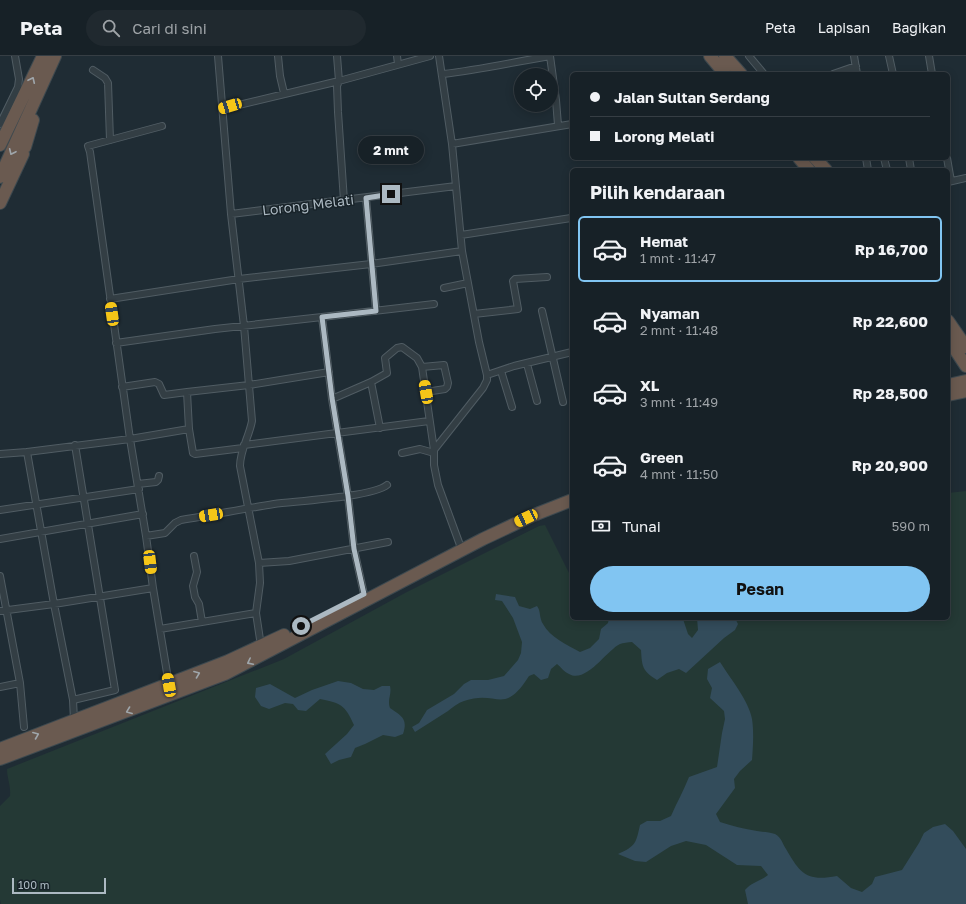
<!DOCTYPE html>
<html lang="id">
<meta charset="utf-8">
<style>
body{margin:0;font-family:"Golos Text",sans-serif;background:#20292f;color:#f1f3f6;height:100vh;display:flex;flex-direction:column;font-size:15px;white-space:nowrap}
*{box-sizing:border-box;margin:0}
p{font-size:13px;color:#9ea3a7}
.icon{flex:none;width:22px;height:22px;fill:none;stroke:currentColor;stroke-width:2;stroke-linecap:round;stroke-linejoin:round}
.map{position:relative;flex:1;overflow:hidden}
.panel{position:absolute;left:570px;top:112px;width:380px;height:452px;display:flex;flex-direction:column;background:#172127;border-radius:6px;box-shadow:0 2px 10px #0003,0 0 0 1px #363e44}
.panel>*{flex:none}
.top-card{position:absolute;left:570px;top:16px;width:380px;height:88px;border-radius:6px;box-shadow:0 2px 10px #0003,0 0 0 1px #363e44;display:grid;align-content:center;height:88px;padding:0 20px;background:#172127}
.tools{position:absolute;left:514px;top:12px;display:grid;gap:8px}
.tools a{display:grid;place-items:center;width:44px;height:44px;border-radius:50%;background:#172127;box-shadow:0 2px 10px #0003,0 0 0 1px #363e44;font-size:20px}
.scale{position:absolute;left:12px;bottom:10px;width:94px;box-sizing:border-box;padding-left:4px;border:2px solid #acb9c2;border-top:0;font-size:11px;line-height:14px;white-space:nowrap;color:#acb9c2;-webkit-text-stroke:3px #182329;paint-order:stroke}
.end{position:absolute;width:18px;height:18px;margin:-9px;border:5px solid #acb9c2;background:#111;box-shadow:0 0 0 2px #111}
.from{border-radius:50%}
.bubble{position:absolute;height:28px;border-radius:14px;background:#172127;box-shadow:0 2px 10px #0003,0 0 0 1px #363e44;font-size:13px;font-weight:700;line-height:28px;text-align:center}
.car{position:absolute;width:12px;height:24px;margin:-12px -6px;border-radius:5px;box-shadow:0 0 3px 1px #0007;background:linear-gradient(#f5c518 24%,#345 0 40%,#f5c518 0 76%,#345 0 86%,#f5c518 0)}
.top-card b{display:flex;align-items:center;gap:14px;height:38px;font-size:15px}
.top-card b+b{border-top:1px solid #363e44}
.top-card i{width:10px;height:10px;background:#f1f3f6}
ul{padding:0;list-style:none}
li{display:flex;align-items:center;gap:12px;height:66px;margin:0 8px 6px;padding:0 12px;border:2px solid transparent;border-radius:6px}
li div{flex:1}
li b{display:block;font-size:15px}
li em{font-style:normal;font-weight:700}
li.on{border-color:#81c5f2}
li>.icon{width:36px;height:36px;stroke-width:1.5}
h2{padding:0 20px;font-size:18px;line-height:48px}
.pay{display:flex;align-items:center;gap:10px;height:44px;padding:0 20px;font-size:15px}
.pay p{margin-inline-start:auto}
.button{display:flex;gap:8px;margin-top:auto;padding:8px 20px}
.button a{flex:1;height:46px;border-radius:24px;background:#81c5f2;color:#111;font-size:16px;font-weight:700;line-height:46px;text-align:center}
header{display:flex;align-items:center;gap:24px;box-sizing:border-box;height:56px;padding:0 20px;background:#172127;border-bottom:1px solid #363e44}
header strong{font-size:19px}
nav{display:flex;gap:22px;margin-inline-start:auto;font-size:14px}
.search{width:280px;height:36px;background:#20292f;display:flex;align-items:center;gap:10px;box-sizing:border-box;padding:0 14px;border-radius:22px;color:#9ea3a7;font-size:15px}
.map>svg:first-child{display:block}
.green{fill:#243935}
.water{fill:#334c5b}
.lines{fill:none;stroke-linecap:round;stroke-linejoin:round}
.street-casing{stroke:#505c63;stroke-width:8}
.highway-casing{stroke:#3d494f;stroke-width:14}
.street{stroke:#333e44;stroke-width:6}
.highway{stroke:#6a5a50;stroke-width:12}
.oneway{stroke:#9fa6ab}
.route{stroke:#acb9c2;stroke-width:5}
.labels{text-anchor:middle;stroke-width:3;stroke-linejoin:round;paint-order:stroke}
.street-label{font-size:14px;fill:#acb9c2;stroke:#182329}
</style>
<header>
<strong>Peta</strong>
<div class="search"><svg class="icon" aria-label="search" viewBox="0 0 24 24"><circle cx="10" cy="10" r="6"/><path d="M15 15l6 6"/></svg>Cari di sini</div>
<nav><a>Peta</a><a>Lapisan</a><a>Bagikan</a></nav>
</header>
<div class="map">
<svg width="966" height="848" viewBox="0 0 966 848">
<rect width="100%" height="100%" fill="#1f2c34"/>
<path class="green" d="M966 435V848H1L0 844V750L10 740C11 730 7 722 7 713L284 603 405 537 539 470 545 469 572 523V562H948V437Z"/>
<path class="water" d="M496 538 515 541 519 550 530 553 537 550C541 555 539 562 543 568 550 581 567 589 580 596L590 592 599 583 601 573 608 567 609 562H660C668 564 675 564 683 563L688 578 692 582 698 574 697 562H735L738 568 735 574 724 582 686 617 679 613 667 617 657 624C642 615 642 610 641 594L632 586C628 586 623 587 620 588 607 594 586 628 569 618 564 616 561 611 557 608L551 613 548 622 541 624 534 618 529 620C503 661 498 633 464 645 458 647 453 651 448 655 437 662 426 669 415 676L412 671 419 667 427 654 454 638 464 628 471 624H488L504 620 518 604 521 597 522 586 513 562 502 545 495 544Z
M720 606C730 622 749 645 752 663 754 676 753 691 752 704L740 715 734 723 735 732 716 758 720 766C732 770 744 773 757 775 762 776 770 776 775 778 782 782 782 787 786 793 800 817 806 826 837 820L851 832 862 836 872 828 875 821 902 814 919 787 924 777 933 771 945 768 953 775 966 793V848H748L745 834C752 826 759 826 768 819L761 810 737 809 706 789 686 785 671 790 646 806 635 805 618 798C636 790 636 787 640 769L647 765H660L671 760C677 746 684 734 689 721L717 711 722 677 725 663 724 655 710 642 712 632 707 623 708 613Z
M338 625 351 627 363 633 374 634 382 630H390C392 639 387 643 390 652 402 660 408 663 403 678L395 681 383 679 365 688 355 692 351 701 339 704 331 708 325 698 347 678 354 669C345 649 341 647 320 643L306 655 298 654 293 648 285 647 269 653 261 650 255 641 256 632 270 628 295 642 312 634Z"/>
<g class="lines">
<defs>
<path id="street" d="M218 0 231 158 244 270 252 365C249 381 240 394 240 410L259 507 260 527 256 557 261 590
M278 0 280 20 284 37
M337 0 339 25 337 30 338 56 344 145
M397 0 398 8
M439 0 452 88 462 195 479 286 487 319V324L483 332 434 394V409L438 429 460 489
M749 0 764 18
M854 0 857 18
M889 0 893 18
M929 0 932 18
M93 14 105 22 108 27 110 84
M443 18C479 14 514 6 550 0L556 44 558 69
M833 18 856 10
M222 53 339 25 430 0
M0 68 18 31 19 23 15 0
M452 88 572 68
M866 102 868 114
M884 102 887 114
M909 102 911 114
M947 102 951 125
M948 126 966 122
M366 142 376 255
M231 158 456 130
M461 179 571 162
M444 232 468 227
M110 243 239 223 371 208 462 195
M542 255 563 346
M474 258 518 253 513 225 515 223 547 221
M116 287 215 273 322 261
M527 308 537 345
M422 311 444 309 448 327 447 331 445 333 426 336
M501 315 512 351
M487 319 514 310 572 296
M371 326 380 372
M122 331 155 326 159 328 164 339 187 336 189 373 193 397 195 398 243 392
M187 336 249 329 329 316
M332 343 371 326 387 317 385 302 397 292 402 291 417 302 422 311 434 394
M244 389 429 365
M27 396 54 548 73 644 74 664
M402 397 420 393 434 397
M0 398 27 396 130 383 189 373
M138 428 156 426 158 424 159 420
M0 454 139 433
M146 480 165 477 175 467 181 464C212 459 243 453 274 448 297 445 372 441 387 429
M0 483 143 458
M194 500 197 516 193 530 195 541 199 548 202 566
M259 507 289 505 388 486
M0 520 20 627 24 671
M153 532 169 629
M364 538 354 493 348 440 332 343 322 261 434 248
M0 555 54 548 153 532 146 480 130 383 90 96 88 90 162 70
M160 573 256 557
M0 631 20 627
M73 644 115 634 75 389"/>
<path id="highway" d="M710 0 725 18
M725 0 741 18
M0 89 43 0
M25 91 33 64
M799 102 809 114
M815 102 826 114
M0 121 55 0
M0 147 23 98
M948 265 966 291
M948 283 966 310
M948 329 966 325
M948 339 966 335
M0 693 228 605 284 579
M0 703 225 618 483 483 534 459 572 444"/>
</defs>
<use href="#street" class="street-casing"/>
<use href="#highway" class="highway-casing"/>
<use href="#street" class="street"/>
<use href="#highway" class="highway"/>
</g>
<defs><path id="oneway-chevron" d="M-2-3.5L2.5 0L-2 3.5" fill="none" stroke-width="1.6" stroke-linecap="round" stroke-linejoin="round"/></defs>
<g class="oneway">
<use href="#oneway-chevron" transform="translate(32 24) rotate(-65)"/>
<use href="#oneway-chevron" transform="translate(12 96) rotate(115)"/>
<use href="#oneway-chevron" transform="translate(250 606) rotate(153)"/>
<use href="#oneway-chevron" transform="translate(197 618) rotate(-21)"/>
<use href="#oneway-chevron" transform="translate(129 655) rotate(159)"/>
<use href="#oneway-chevron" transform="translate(36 679) rotate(-22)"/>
</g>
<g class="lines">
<path class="route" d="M301 570 364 538 354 493 348 440 332 342 322 261 376 255 366 142 391 138"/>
</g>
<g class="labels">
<g class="street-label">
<text transform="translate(308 149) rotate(-7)" y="5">Lorong Melati</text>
</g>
</g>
</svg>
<div class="tools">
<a><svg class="icon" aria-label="locate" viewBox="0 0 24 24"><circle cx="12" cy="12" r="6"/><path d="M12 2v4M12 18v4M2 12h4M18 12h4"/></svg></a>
</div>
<div class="scale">100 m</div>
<i class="end from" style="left:301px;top:570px"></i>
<i class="end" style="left:391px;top:138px"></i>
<div class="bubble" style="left:358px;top:80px;width:66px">2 mnt</div>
<i class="car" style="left:230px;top:50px;rotate:253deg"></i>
<i class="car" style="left:112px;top:258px;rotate:352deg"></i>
<i class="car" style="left:426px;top:336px;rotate:350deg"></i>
<i class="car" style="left:211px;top:459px;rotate:260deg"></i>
<i class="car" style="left:526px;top:462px;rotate:245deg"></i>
<i class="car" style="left:150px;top:506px;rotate:173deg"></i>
<i class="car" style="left:169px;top:629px;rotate:350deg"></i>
<div class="top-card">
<b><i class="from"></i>Jalan Sultan Serdang</b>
<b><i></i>Lorong Melati</b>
</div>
<section class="panel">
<h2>Pilih kendaraan</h2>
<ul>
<li class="on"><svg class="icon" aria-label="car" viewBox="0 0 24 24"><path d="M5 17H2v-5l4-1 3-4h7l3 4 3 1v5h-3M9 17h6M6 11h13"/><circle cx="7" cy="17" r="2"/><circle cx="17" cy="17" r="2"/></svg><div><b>Hemat</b><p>1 mnt · 11:47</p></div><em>Rp 16,700</em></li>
<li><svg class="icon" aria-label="car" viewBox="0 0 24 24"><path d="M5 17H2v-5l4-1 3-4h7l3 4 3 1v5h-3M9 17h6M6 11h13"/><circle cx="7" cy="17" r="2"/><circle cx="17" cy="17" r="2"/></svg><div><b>Nyaman</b><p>2 mnt · 11:48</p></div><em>Rp 22,600</em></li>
<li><svg class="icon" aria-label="car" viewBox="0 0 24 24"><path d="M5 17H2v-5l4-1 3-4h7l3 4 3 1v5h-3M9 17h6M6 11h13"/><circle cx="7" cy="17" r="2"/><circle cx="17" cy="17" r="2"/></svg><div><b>XL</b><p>3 mnt · 11:49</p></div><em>Rp 28,500</em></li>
<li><svg class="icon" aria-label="car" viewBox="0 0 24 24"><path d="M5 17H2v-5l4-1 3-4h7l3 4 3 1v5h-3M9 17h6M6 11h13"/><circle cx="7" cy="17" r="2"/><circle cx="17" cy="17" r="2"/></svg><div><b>Green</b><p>4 mnt · 11:50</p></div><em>Rp 20,900</em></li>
</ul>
<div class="pay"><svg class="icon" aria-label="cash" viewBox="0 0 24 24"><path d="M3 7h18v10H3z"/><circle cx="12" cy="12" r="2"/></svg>Tunai<p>590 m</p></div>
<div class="button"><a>Pesan</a></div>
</section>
</div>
